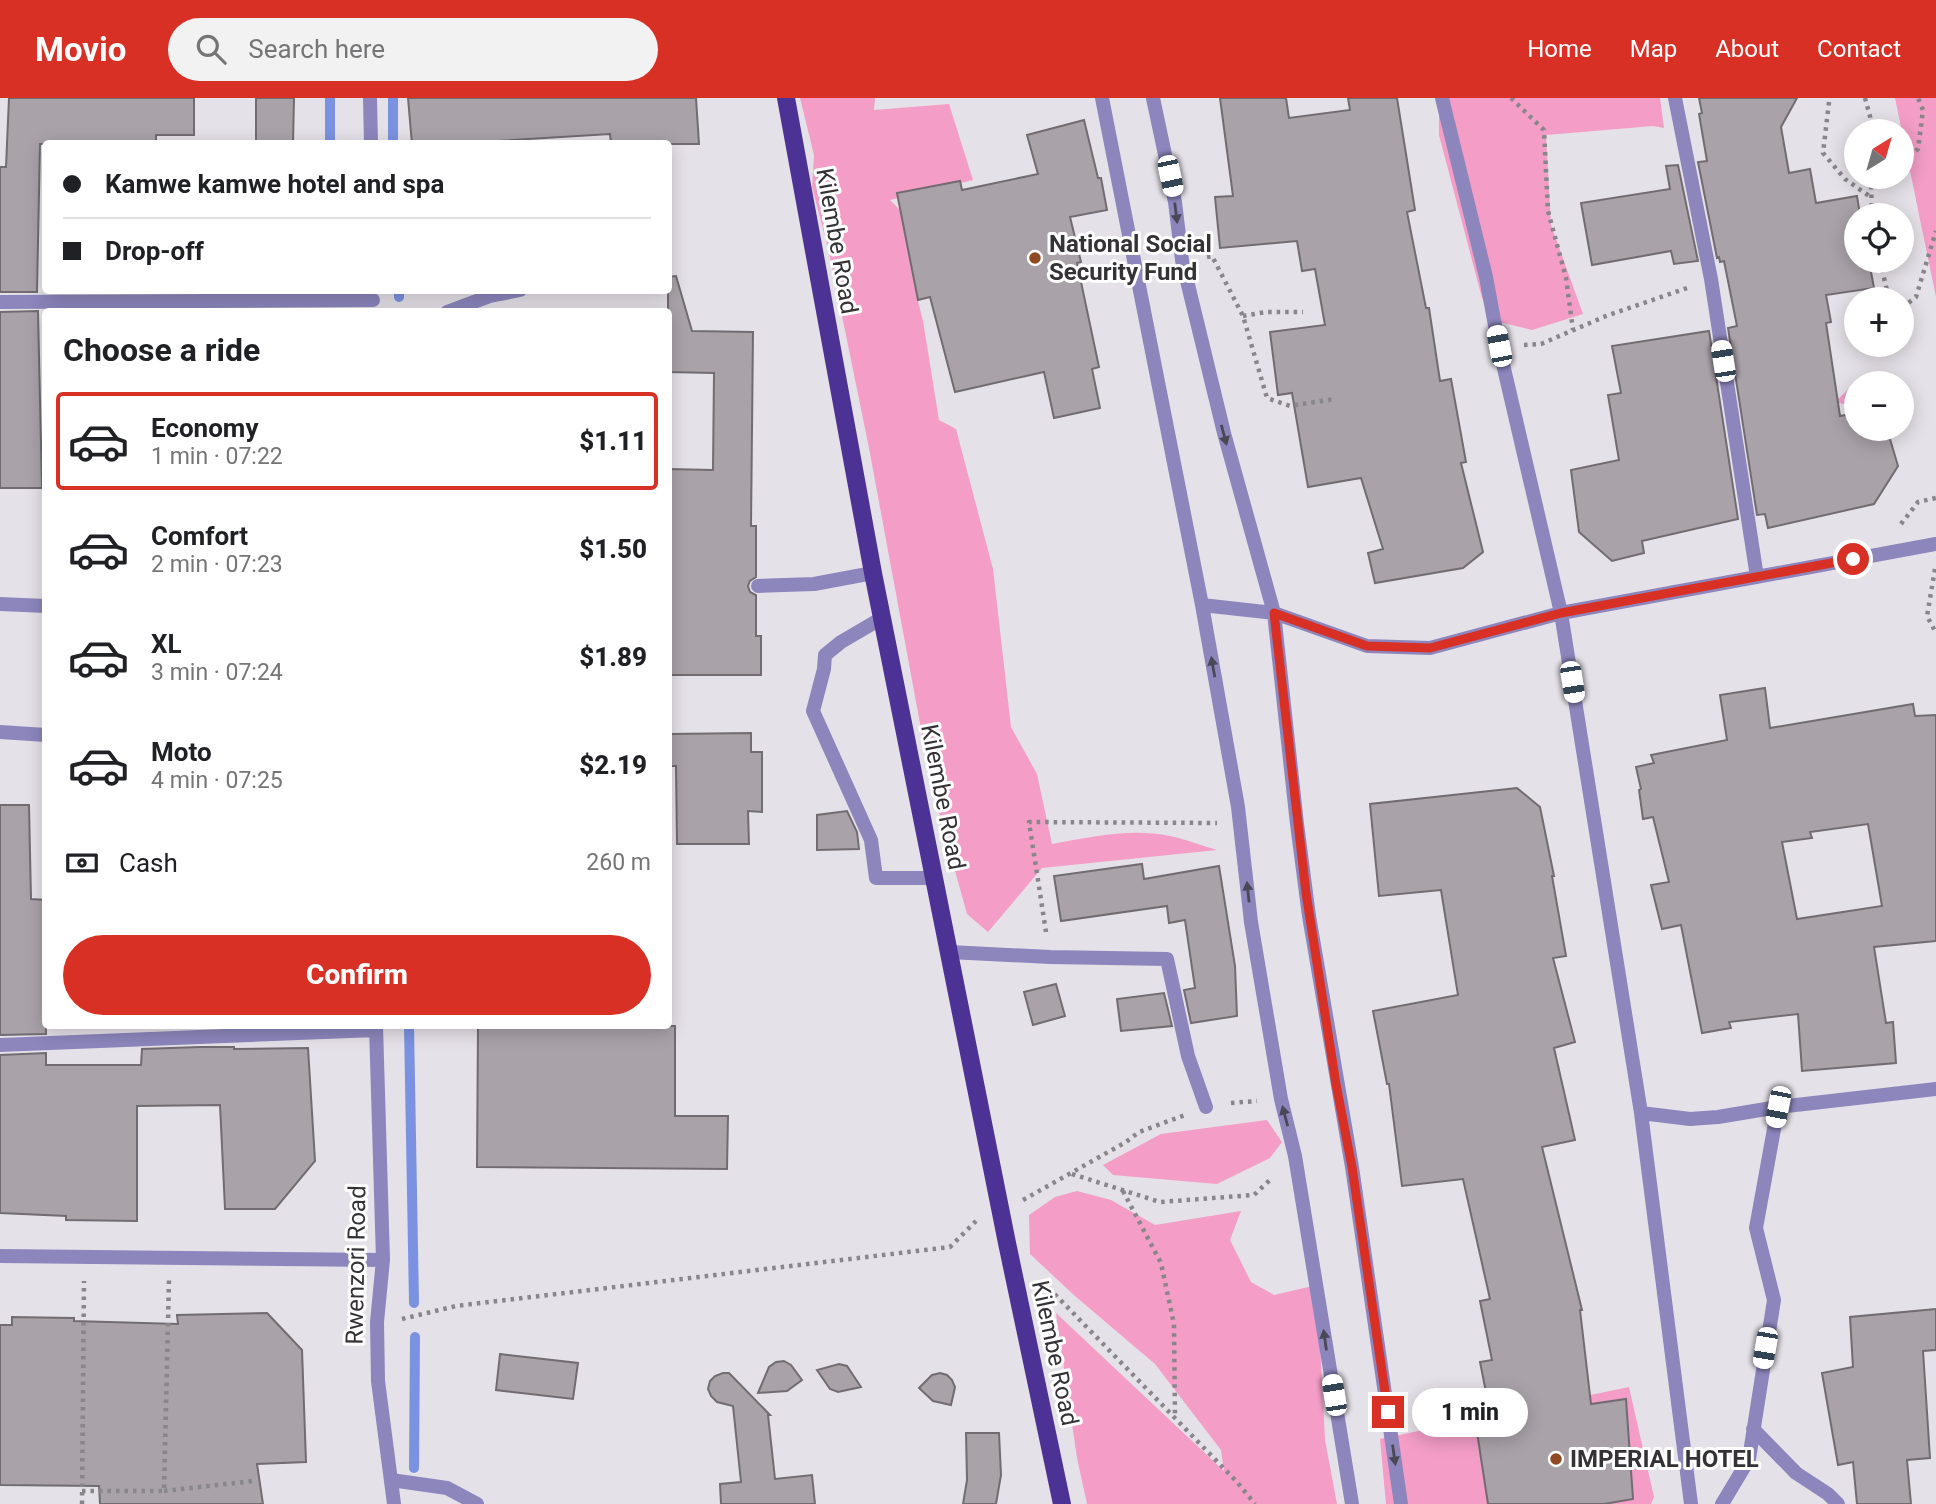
<!DOCTYPE html>
<meta charset="utf-8">
<style>
body{margin:0;font-family:Roboto,sans-serif;background:#f2f2f2;color:#202124;height:100vh;display:flex;flex-direction:column;font-size:26px;white-space:nowrap}
*{box-sizing:border-box;margin:0}
p{font-size:23px;color:#757577}
.icon{flex:none;width:38px;height:38px;fill:none;stroke:currentColor;stroke-width:2;stroke-linecap:round;stroke-linejoin:round}
.map{position:relative;flex:1;overflow:hidden}
.side{position:absolute;left:42px;top:210px;width:630px;height:721px;display:flex;flex-direction:column;background:#fff;border-radius:7px;box-shadow:0 4px 18px #0003}
.side>*{flex:none}
.hud{position:absolute;left:42px;top:42px;width:630px;height:154px;border-radius:7px;box-shadow:0 4px 18px #0003;display:grid;align-content:center;height:154px;padding:0 21px;background:#fff}
.needle{width:46px;rotate:37deg}
.fabs{position:absolute;left:1844px;top:21px;display:grid;gap:14px}
.fabs a{display:grid;place-items:center;width:70px;height:70px;border-radius:50%;background:#fff;box-shadow:0 4px 18px #0003;font-size:35px}
.end{position:absolute;width:32px;height:32px;margin:-16px;border:9px solid #d93025;background:#fff;box-shadow:0 0 0 4px #fff}
.from{border-radius:50%}
.bubble{position:absolute;height:49px;border-radius:24px;background:#fff;box-shadow:0 4px 18px #0003;font-size:23px;font-weight:800;line-height:49px;text-align:center}
.car{position:absolute;width:21px;height:42px;margin:-21px -10px;border-radius:9px;box-shadow:0 0 5px 2px #0007;background:linear-gradient(#fff 24%,#345 0 40%,#fff 0 76%,#345 0 86%,#fff 0)}
.hud b{display:flex;align-items:center;gap:24px;height:66px;font-size:26px}
.hud b+b{border-top:2px solid #e0e0e0}
.hud i{width:18px;height:18px;background:#202124}
ul{padding:0;list-style:none}
li{display:flex;align-items:center;gap:21px;height:98px;margin:0 14px 10px;padding:0 7px;border:4px solid transparent;border-radius:7px}
li div{flex:1}
li b{display:block;font-size:26px}
li em{font-style:normal;font-weight:800}
li.selected{border-color:#d93025}
li>.icon{width:63px;height:63px;stroke-width:1.5}
h2{padding:0 21px;font-size:32px;line-height:84px}
.pay{display:flex;align-items:center;gap:18px;height:77px;padding:0 21px;font-size:26px}
.pay p{margin-inline-start:auto}
.button{display:flex;gap:14px;margin-top:auto;padding:14px 21px}
.button a{flex:1;height:80px;border-radius:42px;background:#d93025;color:#fff;font-size:28px;font-weight:800;line-height:80px;text-align:center}
header{display:flex;align-items:center;gap:42px;box-sizing:border-box;height:98px;padding:0 35px;background:#d93025;color:#fff}
header strong{font-size:33px}
nav{display:flex;gap:38px;margin-inline-start:auto;font-size:24px}
.search{width:490px;height:63px;background:#f2f2f2;display:flex;align-items:center;gap:18px;box-sizing:border-box;padding:0 24px;border-radius:38px;color:#757577;font-size:26px}
.map>svg:first-child{display:block}
.green{fill:#f39dc7}
.lines{fill:none;stroke-linecap:round;stroke-linejoin:round}
.stream{stroke:#7b92e2;stroke-width:10}
.building{fill:#a9a2a8;stroke:#726c72;stroke-width:2;fill-rule:evenodd}
.path{stroke:#88868a;stroke-width:4.5;stroke-dasharray:3.5 5;stroke-linecap:butt}
.lane{stroke:#8d86bd;stroke-width:14}
.street{stroke:#8d86bd;stroke-width:14}
.primary{stroke:#4c3295;stroke-width:18}
.oneway{fill:#4a4757}
.route{stroke:#d93025;stroke-width:9}
.poi-dot{fill:#904a22;stroke:#fff;stroke-width:2.5}
.labels{text-anchor:middle;stroke-width:6;stroke-linejoin:round;paint-order:stroke}
.street-label{font-size:24px;fill:#343235;stroke:#fff}
.poi-label{font-size:24px;font-weight:bold;fill:#343235;stroke:#fff;text-anchor:start}
</style>
<header>
<strong>Movio</strong>
<div class="search"><svg class="icon" aria-label="search" viewBox="0 0 24 24"><circle cx="10" cy="10" r="6"/><path d="M15 15l6 6"/></svg>Search here</div>
<nav><a>Home</a><a>Map</a><a>About</a><a>Contact</a></nav>
</header>
<div class="map">
<svg width="1936" height="1406" viewBox="0 0 1936 1406">
<rect width="100%" height="100%" fill="#e5e1e8"/>
<path class="green" d="M800 0H875L874 12 949 6 973 82 890 102 901 113 916 195 923 223 939 322 956 331 993 471 1011 629 1037 676 1052 746C1092 739 1130 730 1170 738 1186 741 1202 748 1217 752L1042 770 988 834 967 816 932 690 869 350 829 154 812 89 814 57Z
M1439 0H1660L1664 30 1653 28 1546 37 1551 127 1583 216 1532 232 1499 224 1482 200 1439 37Z
M1895 0H1936V199Z
M1859 281 1867 285H1857V309L1835 304Z
M1267 1022 1282 1044 1270 1060 1217 1086 1113 1077 1103 1067 1161 1036Z
M1077 1093 1111 1102 1155 1127 1241 1113 1230 1142 1251 1184 1274 1197 1317 1187 1325 1342 1337 1406H1087L1077 1360 1056 1215 1224 1373 1221 1352 1155 1266 1075 1198 1030 1156 1029 1117 1055 1099Z
M1629 1289 1654 1399 1651 1406H1386L1380 1341Z"/>
<g class="lines">
<path class="stream" d="M330 0V46
M393 46V0
M399 192V199
M409 928 414 1205
M414 1370 415 1239"/>
</g>
<path class="building" d="M9 0H194V37H156V46H40L37 194H0V69H6Z
M256 0H294L293 46H256Z
M408 0H696L699 46H611L610 36 448 46H412Z
M1220 0H1286L1289 20 1350 12 1348 0H1397L1415 112 1407 114 1426 210H1429L1440 283 1451 281 1466 364 1461 365 1483 454 1463 470 1375 485 1368 455 1383 451 1361 380 1308 389 1292 295 1278 297 1270 234 1325 227 1315 171 1302 173 1297 143 1220 150 1215 99 1233 98Z
M1699 0H1797L1781 29 1789 75 1810 71 1816 105 1857 98 1860 117H1857V163H1869L1874 190 1826 197 1831 224 1826 225 1840 318 1857 315V331H1887L1898 368 1874 406 1768 430 1765 416 1757 417 1728 230 1737 228 1724 163 1720 164 1719 159 1717 160 1698 64 1707 63 1699 16 1702 15Z
M1084 22 1098 80H1101L1107 112 1070 119 1081 164 1077 165 1099 269 1092 271 1100 310 1054 320 1044 274 955 294 930 199 918 202 897 95 960 83 962 92 1038 76 1027 37Z
M1678 67 1698 163 1674 166 1671 153 1592 167 1581 105 1670 91 1666 68Z
M676 178 692 233 753 234 751 428H756V479L750 483 748 488 750 494 756 497V538H761V577H668V371L713 372 714 275 668 274V179Z
M38 213 42 390H0V214Z
M1709 233 1738 421 1642 443 1644 455 1612 463 1579 434 1571 372 1619 362 1608 297 1621 295 1612 248Z
M1765 590 1770 630 1913 606 1915 618 1936 617V843L1874 849 1886 925 1893 924 1896 965 1802 973 1798 916 1729 924 1731 930 1702 935 1681 827 1662 831 1651 787 1669 784 1653 719 1643 721 1639 692 1641 691 1636 669 1654 665 1651 657 1727 642 1720 597ZM1868 726 1882 808 1797 821 1782 744 1812 740 1810 734Z
M751 635V654H762V714L748 713 749 746H677L676 668H668V636Z
M1517 690 1540 709 1554 778H1552L1566 858 1553 860 1575 944 1554 950 1575 1042 1542 1049 1582 1212H1580L1591 1306 1626 1301 1633 1401 1604 1406H1488L1475 1321 1491 1319 1480 1264 1492 1262 1480 1203 1490 1201 1463 1081 1402 1088 1389 986H1387L1373 913 1458 897 1441 792 1379 798 1370 706Z
M0 707H29L31 801 46 802V936L0 937Z
M847 713 857 734 859 751 817 752V717Z
M1142 766 1144 781 1219 768 1235 868 1237 918 1191 925 1184 892 1195 890 1185 822 1169 825 1167 808 1061 823 1054 778Z
M1056 886 1065 918 1033 927 1024 894Z
M1164 895 1172 928 1121 933 1117 901Z
M478 928H675V1018H728L727 1071 477 1069Z
M200 949H234V951L308 950 315 1063 275 1111H225L220 1007 137 1008V1123L66 1122V1118L0 1115V957L46 955V967H141L142 951Z
M1936 1211V1252L1923 1253 1930 1360 1907 1362 1911 1406H1857L1853 1364 1838 1367 1822 1275 1853 1269 1850 1219Z
M267 1215 302 1252 306 1364 257 1366 263 1406H100L99 1388 0 1387V1227H12V1219L74 1220V1223L178 1226 177 1217Z
M500 1256 578 1265 573 1301 496 1292Z
M784 1263 791 1267 802 1282 787 1293 758 1295 769 1269 776 1264Z
M839 1266 847 1268 861 1289 838 1294 830 1291 817 1272Z
M723 1275H729L770 1317H768L775 1381 812 1377 815 1406H721L720 1386 741 1384 733 1308 717 1304 711 1298 708 1291 710 1283 715 1278Z
M940 1275 947 1277 952 1282 955 1289 951 1307 933 1303 919 1290 932 1277Z
M966 1335H999L1001 1377 996 1406H963L967 1382Z"/>
<g class="lines">
<path class="path" d="M1511 0 1544 32 1548 113 1566 180 1573 232
M1865 0 1874 33
M1829 4 1823 55 1845 81 1872 100
M1902 63 1918 51 1923 12 1918 0
M1872 117 1871 86 1882 79
M1207 159 1212 158 1243 218 1267 300 1290 308 1334 301
M1880 163 1889 201
M1902 210 1916 199 1936 133
M1243 218 1266 214H1303
M1524 247 1541 246 1606 218 1687 190
M1901 426 1918 404 1936 400
M1935 471 1927 518 1936 535
M1046 834 1029 724 1217 725
M1231 1005 1257 1003
M1072 1076 1160 1104 1254 1097 1272 1080
M1123 1093 1161 1165 1174 1226 1175 1319
M1023 1102 1126 1044 1139 1034 1185 1017
M1043 1184 1237 1384 1255 1406
M402 1221 456 1208 950 1149 976 1123
M82 1393H164L169 1182
M164 1393 253 1383
M82 1406 84 1183"/>
<path class="lane" d="M447 214 490 198 520 192
M758 488 814 486 873 475
M882 520 841 544 825 557 824 571 813 613 871 742 876 780H934
M0 634 46 637
M949 854 1050 859 1167 861 1188 958 1206 1009
M1753 1331 1796 1375 1828 1396 1838 1406
M391 1382 447 1390 477 1406
M1722 1406 1749 1361 1774 1202 1756 1130 1778 1009"/>
<path class="street" d="M370 0 371 46
M1102 0 1202 507 1238 709 1251 824 1281 1001 1295 1058 1352 1406
M1153 0 1175 104 1182 162 1224 335 1274 515 1297 726 1309 818 1352 1069 1401 1406
M1442 0 1486 179 1499 249 1561 515 1641 1015 1691 1406
M1675 0 1711 181 1757 479
M0 204 373 202
M0 506 46 508
M1202 507 1274 515 1367 548 1430 550 1561 515 1936 446
M376 928 383 1162 377 1224 378 1283 394 1406
M0 947 376 932
M1641 1015 1690 1021 1718 1019 1778 1009 1936 991
M0 1158 383 1162"/>
<path class="primary" d="M786 0 873 475 1007 1145 1062 1406"/>
</g>
<defs><path id="oneway-solid" d="M-6-.8H1V-3.2L6.5 0L1 3.2V.8H-6Z" transform="scale(1.75)"/></defs>
<g class="oneway">
<use href="#oneway-solid" transform="translate(1176 115) rotate(83)"/>
<use href="#oneway-solid" transform="translate(1224 337) rotate(75)"/>
<use href="#oneway-solid" transform="translate(1213 569) rotate(-100)"/>
<use href="#oneway-solid" transform="translate(1248 794) rotate(-96)"/>
<use href="#oneway-solid" transform="translate(1285 1018) rotate(-105)"/>
<use href="#oneway-solid" transform="translate(1325 1242) rotate(-98)"/>
<use href="#oneway-solid" transform="translate(1394 1357) rotate(82)"/>
</g>
<g class="lines">
<path class="route" d="M1388 1314 1352 1069 1336 986 1306 795 1274 515 1367 548 1430 550 1561 515 1853 461"/>
</g>
<g class="poi-dot">
<circle cx="1035" cy="160" r="7"/>
<circle cx="1556" cy="1361" r="7"/>
</g>
<g class="labels">
<g class="street-label">
<text transform="translate(837 143) rotate(80)" y="8">Kilembe Road</text>
<text transform="translate(943 699) rotate(79)" y="8">Kilembe Road</text>
<text transform="translate(356 1167) rotate(-89)" y="8">Rwenzori Road</text>
<text transform="translate(1055 1255) rotate(78)" y="8">Kilembe Road</text>
</g>
<g class="poi-label">
<text x="1049" y="154">National Social<tspan x="1049" dy="28">Security Fund</tspan></text>
<text x="1570" y="1369">IMPERIAL HOTEL</text>
</g>
</g>
</svg>
<div class="fabs">
<a><svg class="needle" viewBox="-14 -14 28 28"><path d="M0-13l5 13h-10z" fill="#e53935"/><path d="M0 13l5-13h-10z" fill="#757577"/></svg></a>
<a><svg class="icon" aria-label="locate" viewBox="0 0 24 24"><circle cx="12" cy="12" r="6"/><path d="M12 2v4M12 18v4M2 12h4M18 12h4"/></svg></a>
<a>+</a>
<a>−</a>
</div>
<i class="end from" style="left:1853px;top:461px"></i>
<i class="end" style="left:1388px;top:1314px"></i>
<div class="bubble" style="left:1412px;top:1290px;width:116px">1 min</div>
<i class="car" style="left:1170px;top:78px;rotate:168deg"></i>
<i class="car" style="left:1499px;top:248px;rotate:349deg"></i>
<i class="car" style="left:1723px;top:263px;rotate:351deg"></i>
<i class="car" style="left:1572px;top:584px;rotate:171deg"></i>
<i class="car" style="left:1778px;top:1009px;rotate:191deg"></i>
<i class="car" style="left:1765px;top:1250px;rotate:190deg"></i>
<i class="car" style="left:1334px;top:1297px;rotate:351deg"></i>
<div class="hud">
<b><i class="from"></i>Kamwe kamwe hotel and spa</b>
<b><i></i>Drop-off</b>
</div>
<section class="side">
<h2>Choose a ride</h2>
<ul>
<li class="selected"><svg class="icon" aria-label="car" viewBox="0 0 24 24"><path d="M5 17H2v-5l4-1 3-4h7l3 4 3 1v5h-3M9 17h6M6 11h13"/><circle cx="7" cy="17" r="2"/><circle cx="17" cy="17" r="2"/></svg><div><b>Economy</b><p>1 min · 07:22</p></div><em>$1.11</em></li>
<li><svg class="icon" aria-label="car" viewBox="0 0 24 24"><path d="M5 17H2v-5l4-1 3-4h7l3 4 3 1v5h-3M9 17h6M6 11h13"/><circle cx="7" cy="17" r="2"/><circle cx="17" cy="17" r="2"/></svg><div><b>Comfort</b><p>2 min · 07:23</p></div><em>$1.50</em></li>
<li><svg class="icon" aria-label="car" viewBox="0 0 24 24"><path d="M5 17H2v-5l4-1 3-4h7l3 4 3 1v5h-3M9 17h6M6 11h13"/><circle cx="7" cy="17" r="2"/><circle cx="17" cy="17" r="2"/></svg><div><b>XL</b><p>3 min · 07:24</p></div><em>$1.89</em></li>
<li><svg class="icon" aria-label="car" viewBox="0 0 24 24"><path d="M5 17H2v-5l4-1 3-4h7l3 4 3 1v5h-3M9 17h6M6 11h13"/><circle cx="7" cy="17" r="2"/><circle cx="17" cy="17" r="2"/></svg><div><b>Moto</b><p>4 min · 07:25</p></div><em>$2.19</em></li>
</ul>
<div class="pay"><svg class="icon" aria-label="cash" viewBox="0 0 24 24"><path d="M3 7h18v10H3z"/><circle cx="12" cy="12" r="2"/></svg>Cash<p>260 m</p></div>
<div class="button"><a>Confirm</a></div>
</section>
</div>
